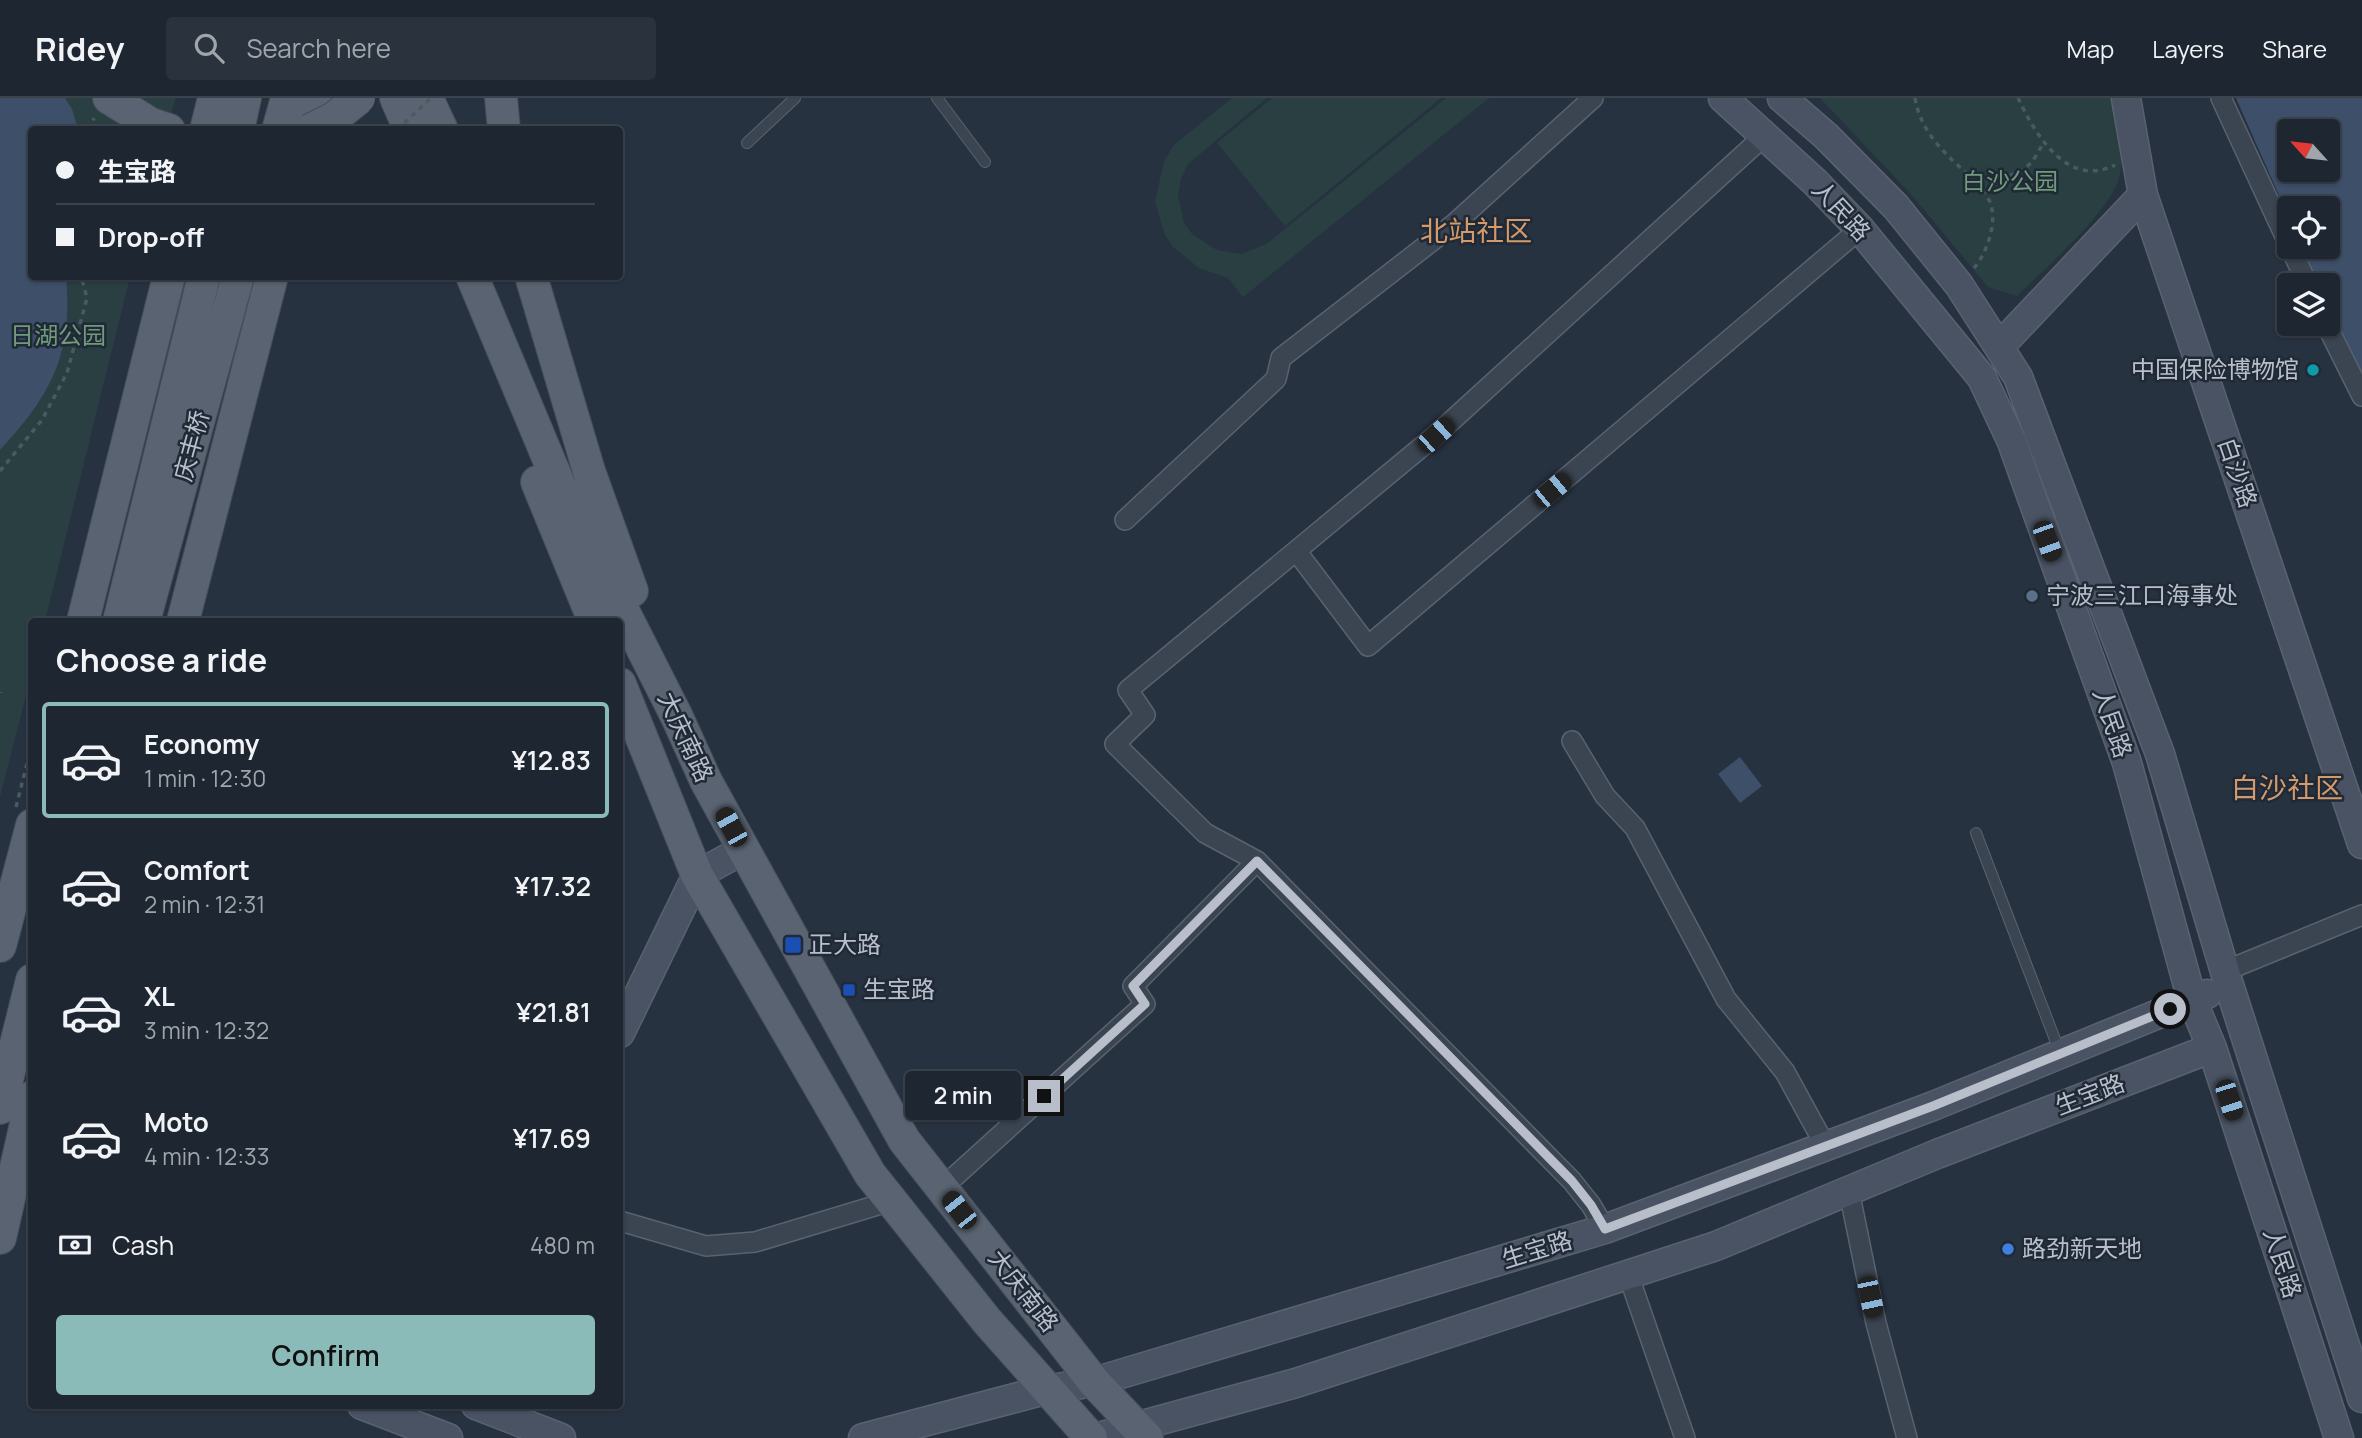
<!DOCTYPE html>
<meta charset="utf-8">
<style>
body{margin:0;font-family:Manrope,"Noto Sans SC",sans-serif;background:#2a323d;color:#f1f3f6;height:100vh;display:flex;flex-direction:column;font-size:26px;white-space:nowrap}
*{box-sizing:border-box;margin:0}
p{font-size:23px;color:#a0a5ab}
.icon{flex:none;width:38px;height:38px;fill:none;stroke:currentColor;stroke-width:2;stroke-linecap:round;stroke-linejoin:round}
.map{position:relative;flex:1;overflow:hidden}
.side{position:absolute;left:28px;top:520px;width:595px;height:791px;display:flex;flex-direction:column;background:#1d2631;border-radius:7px;box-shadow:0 2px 5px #0004,0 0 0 2px #3b434d}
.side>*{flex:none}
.top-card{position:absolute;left:28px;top:28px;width:595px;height:154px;border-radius:7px;box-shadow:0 2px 5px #0004,0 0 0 2px #3b434d;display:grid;align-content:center;height:154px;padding:0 28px;background:#1d2631}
.needle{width:46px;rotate:297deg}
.tools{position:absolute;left:2277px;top:21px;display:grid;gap:14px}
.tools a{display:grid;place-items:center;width:63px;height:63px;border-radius:7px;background:#1d2631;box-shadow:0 2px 5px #0004,0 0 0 2px #3b434d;font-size:35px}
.end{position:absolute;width:32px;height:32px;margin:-16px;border:9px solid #b8bfcb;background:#111;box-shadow:0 0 0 4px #111}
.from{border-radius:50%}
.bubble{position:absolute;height:49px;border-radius:7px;background:#1d2631;box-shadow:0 2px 5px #0004,0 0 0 2px #3b434d;font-size:23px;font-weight:600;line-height:49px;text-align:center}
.car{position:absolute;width:21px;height:42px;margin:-21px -10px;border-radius:9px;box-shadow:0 0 5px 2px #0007;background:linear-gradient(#222 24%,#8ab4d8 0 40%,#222 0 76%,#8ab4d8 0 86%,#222 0)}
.top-card b{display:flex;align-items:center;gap:24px;height:66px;font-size:26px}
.top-card b+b{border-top:2px solid #3b434d}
.top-card i{width:18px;height:18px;background:#f1f3f6}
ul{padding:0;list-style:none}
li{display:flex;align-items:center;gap:21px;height:116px;margin:0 14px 10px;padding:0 14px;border:4px solid transparent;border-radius:7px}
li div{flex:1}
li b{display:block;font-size:26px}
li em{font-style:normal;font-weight:600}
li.current{border-color:#8bbbb9}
li>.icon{width:63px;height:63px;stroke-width:1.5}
h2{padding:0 28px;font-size:32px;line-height:84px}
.pay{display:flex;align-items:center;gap:18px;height:77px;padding:0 28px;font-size:26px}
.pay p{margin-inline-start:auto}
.action{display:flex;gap:14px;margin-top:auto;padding:14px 28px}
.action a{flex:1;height:80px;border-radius:7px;background:#8bbbb9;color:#111;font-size:28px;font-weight:600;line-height:80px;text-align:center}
header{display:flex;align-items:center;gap:42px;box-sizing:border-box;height:98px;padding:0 35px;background:#1d2631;border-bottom:2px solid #3b434d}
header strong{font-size:33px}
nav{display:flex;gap:38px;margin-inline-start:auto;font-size:24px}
.search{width:490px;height:63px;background:#2a323d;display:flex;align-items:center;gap:18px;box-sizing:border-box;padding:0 24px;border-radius:7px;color:#a0a5ab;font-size:26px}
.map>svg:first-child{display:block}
.green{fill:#293f42}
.water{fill:#3e4f69;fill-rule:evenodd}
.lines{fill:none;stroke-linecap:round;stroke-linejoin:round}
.lane-casing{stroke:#59626e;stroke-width:12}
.street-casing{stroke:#59626e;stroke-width:22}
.secondary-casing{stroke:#59626e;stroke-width:31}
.primary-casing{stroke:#454d5a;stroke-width:34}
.path{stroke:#485c5f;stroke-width:3.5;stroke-dasharray:5 5;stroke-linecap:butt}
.lane{stroke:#3b4451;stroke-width:10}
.street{stroke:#3b4451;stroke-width:19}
.secondary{stroke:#4a5364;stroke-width:28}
.primary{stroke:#5a6371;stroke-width:32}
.primary-bridge-casing{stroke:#454d5a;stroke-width:34;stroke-linecap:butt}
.path-bridge{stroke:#485c5f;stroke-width:3.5;stroke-dasharray:5 5;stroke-linecap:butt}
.primary-bridge{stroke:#5a6371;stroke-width:32}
.route{stroke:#b8bfcb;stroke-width:9}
.culture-dot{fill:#0f9aa8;stroke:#202936;stroke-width:2.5}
.service-dot{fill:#5c6f8a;stroke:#202936;stroke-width:2.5}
.transit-dot{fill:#1a4fb4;stroke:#202936;stroke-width:2.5}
.shop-dot{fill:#3f7fe0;stroke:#202936;stroke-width:2.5}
.labels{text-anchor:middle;stroke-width:5;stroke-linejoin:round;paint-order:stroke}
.park-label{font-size:24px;fill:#709b7b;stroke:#202936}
.street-label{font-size:24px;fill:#b8bfcb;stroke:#202936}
.poi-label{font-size:24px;fill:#b8bfcb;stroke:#202936;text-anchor:start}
.quarter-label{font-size:28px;fill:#d39b6c;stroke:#202936}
</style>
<header>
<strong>Ridey</strong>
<div class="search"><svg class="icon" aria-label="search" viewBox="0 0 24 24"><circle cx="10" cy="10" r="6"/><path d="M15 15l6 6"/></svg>Search here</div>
<nav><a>Map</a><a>Layers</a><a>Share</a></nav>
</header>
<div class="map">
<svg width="2362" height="1340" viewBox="0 0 2362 1340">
<rect width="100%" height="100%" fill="#273241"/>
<path class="green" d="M0 0H176L166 31 32 32V178L130 179 45 523H32L31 578 0 699Z
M1232 0H1267L1188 66 1181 81 1178 97 1184 125 1192 136 1217 152 1242 156 1268 145 1446 0H1489L1243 199 1228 180 1199 170 1173 149 1165 137 1155 104 1164 63 1174 47Z
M1272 0H1441L1285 128 1217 45Z
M1820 0H2114C2118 26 2126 54 2119 80 2110 114 2044 171 2017 198L1988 189 1910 95Z"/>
<path class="water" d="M0 0H65L72 11 78 31 32 32V178L66 179C73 256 52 296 0 352Z
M2236 0H2362V282L2328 207V187H2319L2302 149H2328V110H2289V120ZM2289 33H2328V72H2289Z
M1740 659 1762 688 1740 705 1718 676Z"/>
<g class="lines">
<defs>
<path id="lane" d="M937 0 985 64
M747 45 795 0
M1976 735 2059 952"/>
<path id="street" d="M2221 0 2289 147
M2290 149 2308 187
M2326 226 2362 298
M1125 422 1276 281 1281 260 1454 126 1593 0
M1297 454 1368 548 1860 131
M1572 643 1605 698 1635 730 1726 901 1785 974 1826 1049
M2225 873 2362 817
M942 1090 1145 906 1133 888 1257 763
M1849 1093 1876 1225 1907 1340
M620 1123 706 1148 755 1144 891 1103
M1605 1131 1591 1107 1572 1083 1257 763 1205 735 1115 646 1145 617 1128 592 1436 337 1764 38
M1628 1176 1685 1340"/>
<path id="secondary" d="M1723 0 1815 84 1860 131 1982 280 2012 344 2127 665 2192 902 2212 950 2339 1340
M1782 0 1826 38 1896 109 1959 187 2018 279 2160 656 2229 887 2362 1300
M2126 0 2143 97 2362 746
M1999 249 2143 97
M620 935 697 777 743 752
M362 1307 448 1340
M476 1307 561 1340
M863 1340 1045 1292 1094 1284 1605 1131 1933 1008 2207 896
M1095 1340 1296 1285 1716 1148 1937 1056 2212 950"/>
<path id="primary" d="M109 0 151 26 169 32
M396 0 410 32
M427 0 442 32
M501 0 504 32
M206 32 214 0
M238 32 245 0
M278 32 287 0
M308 32 315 0
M472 178 559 386 677 619 706 683 904 1042 1094 1284 1147 1340
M531 178 589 373 632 493
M537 384 594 523
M83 523 169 178
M119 523 204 178
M144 523 238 178
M183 523 272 178
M620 586 697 777 870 1076 987 1223 1091 1340
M0 848 32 727
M0 1010 32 882
M0 1140 32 999"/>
</defs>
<use href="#lane" class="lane-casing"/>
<use href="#street" class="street-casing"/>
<use href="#secondary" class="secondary-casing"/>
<use href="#primary" class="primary-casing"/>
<path class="path" d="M1915 0C1921 37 1949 59 1976 84 2010 76 2025 82 2042 47
M2018 0C2035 36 2067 91 2115 67
M90 32 94 20
M1974 170C1987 155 1999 122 1989 102 1986 96 1980 90 1976 84
M0 373 42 322 67 275 87 200 81 178
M0 594V595
M16 709 32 646"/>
<use href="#lane" class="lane"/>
<use href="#street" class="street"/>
<use href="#secondary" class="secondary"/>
<use href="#primary" class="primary"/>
<defs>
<path id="primary-bridge" d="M310 32 334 20 359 0"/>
</defs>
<use href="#primary-bridge" class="primary-bridge-casing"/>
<path class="path-bridge" d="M397 32 431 0"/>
<use href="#primary-bridge" class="primary-bridge"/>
</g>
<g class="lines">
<path class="route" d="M1044 998 1145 906 1133 888 1257 763 1572 1083 1591 1107 1605 1131 1933 1008 2170 911"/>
</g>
<circle class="culture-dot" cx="2313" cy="272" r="7"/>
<circle class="service-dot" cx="2032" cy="498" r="7"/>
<g class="transit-dot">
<rect x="784" y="838" width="18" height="18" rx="3.5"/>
<rect x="842" y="885" width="14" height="14" rx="3.5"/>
</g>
<circle class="shop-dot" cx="2008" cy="1151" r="7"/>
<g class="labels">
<g class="park-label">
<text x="2010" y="92">白沙公园</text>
<text x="58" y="246">日湖公园</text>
</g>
<g class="street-label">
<text transform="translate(1841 113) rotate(47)" y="8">人民路</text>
<text transform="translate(192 348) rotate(-75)" y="8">庆丰桥</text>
<text transform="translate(2237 375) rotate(71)" y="8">白沙路</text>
<text transform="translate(2112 625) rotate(71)" y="8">人民路</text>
<text transform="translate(685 639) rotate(65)" y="8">大庆南路</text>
<text transform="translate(2090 997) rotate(-21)" y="8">生宝路</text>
<text transform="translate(1537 1152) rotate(-17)" y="8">生宝路</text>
<text transform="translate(2282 1165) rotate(72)" y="8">人民路</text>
<text transform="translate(1023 1193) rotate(52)" y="8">大庆南路</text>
</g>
<g class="poi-label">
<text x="2299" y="280" text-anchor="end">中国保险博物馆</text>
<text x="2046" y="506">宁波三江口海事处</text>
<text x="809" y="855">正大路</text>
<text x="863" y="900">生宝路</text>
<text x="2022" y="1159">路劲新天地</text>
</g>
<g class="quarter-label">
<text x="1476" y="143">北站社区</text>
<text x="2287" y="700">白沙社区</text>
</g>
</g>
</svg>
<div class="tools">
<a><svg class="needle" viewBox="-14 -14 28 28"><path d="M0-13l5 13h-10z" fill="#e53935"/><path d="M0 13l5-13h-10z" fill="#a0a5ab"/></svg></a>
<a><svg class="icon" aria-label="locate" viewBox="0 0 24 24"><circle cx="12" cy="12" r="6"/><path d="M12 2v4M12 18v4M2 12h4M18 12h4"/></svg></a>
<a><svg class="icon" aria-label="layers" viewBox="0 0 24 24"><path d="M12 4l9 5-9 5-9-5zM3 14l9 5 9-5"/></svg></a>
</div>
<i class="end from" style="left:2170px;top:911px"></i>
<i class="end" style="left:1044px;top:998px"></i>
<div class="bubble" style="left:905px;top:973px;width:116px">2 min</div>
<i class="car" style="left:1436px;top:337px;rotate:48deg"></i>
<i class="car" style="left:1552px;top:392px;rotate:50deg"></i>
<i class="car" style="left:2047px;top:443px;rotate:160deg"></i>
<i class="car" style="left:731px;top:729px;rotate:331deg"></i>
<i class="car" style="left:2229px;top:1002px;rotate:162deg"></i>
<i class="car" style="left:959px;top:1112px;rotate:322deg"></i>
<i class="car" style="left:1870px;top:1199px;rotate:168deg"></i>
<div class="top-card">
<b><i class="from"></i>生宝路</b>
<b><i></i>Drop-off</b>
</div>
<section class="side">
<h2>Choose a ride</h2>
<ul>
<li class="current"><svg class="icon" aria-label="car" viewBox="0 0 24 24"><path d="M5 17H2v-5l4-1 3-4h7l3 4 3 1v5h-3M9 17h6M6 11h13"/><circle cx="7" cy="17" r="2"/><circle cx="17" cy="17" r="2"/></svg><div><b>Economy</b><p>1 min · 12:30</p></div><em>¥12.83</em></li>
<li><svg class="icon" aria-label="car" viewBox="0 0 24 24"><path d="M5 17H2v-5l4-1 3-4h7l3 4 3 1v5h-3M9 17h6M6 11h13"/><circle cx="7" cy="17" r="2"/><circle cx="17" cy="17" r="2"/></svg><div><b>Comfort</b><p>2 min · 12:31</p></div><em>¥17.32</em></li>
<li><svg class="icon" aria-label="car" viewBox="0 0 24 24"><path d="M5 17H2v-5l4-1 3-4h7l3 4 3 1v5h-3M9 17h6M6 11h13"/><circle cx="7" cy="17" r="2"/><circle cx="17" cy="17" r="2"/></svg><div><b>XL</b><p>3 min · 12:32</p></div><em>¥21.81</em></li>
<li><svg class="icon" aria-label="car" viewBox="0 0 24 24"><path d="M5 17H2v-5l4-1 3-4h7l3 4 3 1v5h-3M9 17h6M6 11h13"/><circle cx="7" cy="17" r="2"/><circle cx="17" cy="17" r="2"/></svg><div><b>Moto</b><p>4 min · 12:33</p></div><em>¥17.69</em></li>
</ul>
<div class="pay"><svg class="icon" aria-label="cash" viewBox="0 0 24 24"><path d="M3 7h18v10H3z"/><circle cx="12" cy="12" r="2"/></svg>Cash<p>480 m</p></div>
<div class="action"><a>Confirm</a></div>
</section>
</div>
